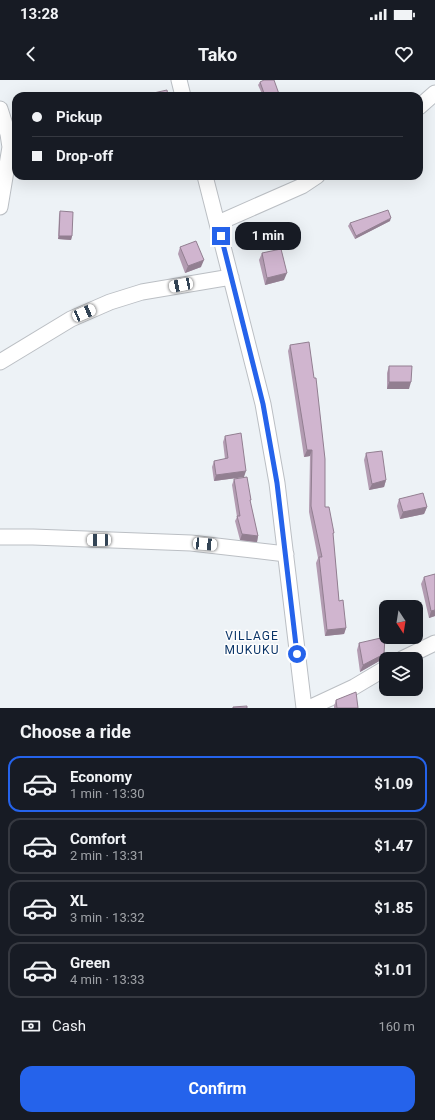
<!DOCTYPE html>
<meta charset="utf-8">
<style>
body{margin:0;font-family:Roboto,sans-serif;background:#20242c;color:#f1f3f6;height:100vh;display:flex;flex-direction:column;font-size:15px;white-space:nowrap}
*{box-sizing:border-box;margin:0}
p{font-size:13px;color:#9ea1a6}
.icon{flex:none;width:22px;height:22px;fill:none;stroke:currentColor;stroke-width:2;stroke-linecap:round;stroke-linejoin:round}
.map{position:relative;height:628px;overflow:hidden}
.side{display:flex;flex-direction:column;background:#171b24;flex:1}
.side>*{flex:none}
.hud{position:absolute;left:12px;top:12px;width:411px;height:88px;border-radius:12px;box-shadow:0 4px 16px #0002;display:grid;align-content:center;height:88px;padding:0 20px;background:#171b24}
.needle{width:26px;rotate:168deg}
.controls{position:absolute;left:379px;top:520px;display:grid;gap:8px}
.controls a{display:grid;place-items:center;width:44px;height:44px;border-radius:8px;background:#171b24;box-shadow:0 4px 16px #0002;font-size:20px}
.end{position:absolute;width:18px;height:18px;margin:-9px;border:5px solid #2563eb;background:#fff;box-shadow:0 0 0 2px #fff}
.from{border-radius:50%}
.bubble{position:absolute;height:28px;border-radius:12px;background:#171b24;box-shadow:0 4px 16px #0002;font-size:13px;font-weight:700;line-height:28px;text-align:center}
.car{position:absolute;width:12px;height:24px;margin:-12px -6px;border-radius:5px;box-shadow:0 0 3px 1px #0007;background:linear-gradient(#fff 24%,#345 0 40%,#fff 0 76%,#345 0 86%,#fff 0)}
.hud b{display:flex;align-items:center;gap:14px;height:38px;font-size:15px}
.hud b+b{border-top:1px solid #363941}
.hud i{width:10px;height:10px;background:#f1f3f6}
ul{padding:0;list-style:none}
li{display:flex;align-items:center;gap:12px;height:56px;margin:0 8px 6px;padding:0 12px;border:2px solid #363941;border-radius:12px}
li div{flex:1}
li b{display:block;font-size:15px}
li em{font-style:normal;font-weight:700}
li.on{border-color:#2563eb}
li>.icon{width:36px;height:36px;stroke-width:1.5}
h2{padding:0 20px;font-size:18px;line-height:48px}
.pay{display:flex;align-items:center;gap:10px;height:44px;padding:0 20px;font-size:15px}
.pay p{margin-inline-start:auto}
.button{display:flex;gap:8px;margin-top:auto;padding:8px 20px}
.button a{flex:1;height:46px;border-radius:12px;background:#2563eb;color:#fff;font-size:16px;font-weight:700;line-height:46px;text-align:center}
.status{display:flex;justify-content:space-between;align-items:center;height:28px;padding:0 20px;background:#171b24;direction:ltr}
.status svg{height:11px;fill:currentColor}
header{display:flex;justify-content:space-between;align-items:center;height:52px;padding:0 20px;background:#171b24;font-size:18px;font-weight:700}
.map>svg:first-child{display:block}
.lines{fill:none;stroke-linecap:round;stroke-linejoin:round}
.street-casing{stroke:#bbbfc4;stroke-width:17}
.street{stroke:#fff;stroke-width:15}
.wall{fill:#b39cb2}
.shaded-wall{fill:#927f91}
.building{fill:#d0b5cf;stroke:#927f91}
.route{stroke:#2563eb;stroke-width:5}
.labels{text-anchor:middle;stroke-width:3;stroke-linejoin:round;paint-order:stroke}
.neighbourhood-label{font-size:12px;letter-spacing:1px;fill:#0c3669;stroke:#fefefe}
</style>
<div class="status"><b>13:28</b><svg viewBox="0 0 49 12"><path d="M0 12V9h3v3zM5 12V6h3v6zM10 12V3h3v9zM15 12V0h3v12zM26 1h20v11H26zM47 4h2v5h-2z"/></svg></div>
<header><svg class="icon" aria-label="back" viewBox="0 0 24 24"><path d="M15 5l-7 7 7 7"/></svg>Tako<svg class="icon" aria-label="heart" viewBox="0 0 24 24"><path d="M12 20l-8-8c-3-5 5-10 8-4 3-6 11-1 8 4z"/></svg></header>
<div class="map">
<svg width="435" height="628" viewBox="0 0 435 628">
<rect width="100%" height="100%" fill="#edf2f6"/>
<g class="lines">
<defs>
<path id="street" d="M179 0 183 16
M419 27 435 13
M0 29 8 54 10 67 0 127
M205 96 263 324 277 403 304 628
M218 143 302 106 317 96
M0 282 71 239 110 222 142 212 231 197
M0 457H33L191 463 286 474
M402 579 435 563
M309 628 354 607 386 588"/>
</defs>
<use href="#street" class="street-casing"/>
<use href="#street" class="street"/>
</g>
<path class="wall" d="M260 2 279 14V16H263L258 5Z
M60 131 72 156 71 160 58 159 59 135Z
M390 141 355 159 348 146 350 143Z
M180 167 201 187 185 193 178 174Z
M262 173 284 200 265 205 259 180Z
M290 265 325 427 333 456 339 521 346 548 344 554 325 556 316 483 318 478 309 432 310 376 304 377 288 271Z
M389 286 409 309H387V293Z
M225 356 244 397 214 401 212 387 214 381 225 379 223 362Z
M366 373 386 400 384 407 369 410 364 380Z
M234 399 250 423 258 456 257 462 240 460 235 441 237 437 232 405Z
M399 419 427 427 424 434 400 439 397 426Z
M424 497 435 536 429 538 421 504Z
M359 563 381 580 360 592 357 570Z
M336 620 358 628H334V626Z"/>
<path class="shaded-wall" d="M391 138 390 141 355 159 356 156Z
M59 156H72L71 160 58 159Z
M204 180 201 187 185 193 188 186Z
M287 193 284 200 265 205 267 198Z
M389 302H411L409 309H387Z
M307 370H312L310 376 304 377Z
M246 391 244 397 214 401 216 395Z
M386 400 384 407 369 410 372 404Z
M427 427 424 434 400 439 403 432Z
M242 454 258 456 257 462 240 460Z
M435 530V536L429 538 431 531Z
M346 548 344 554 325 556 327 550Z
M384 574 381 580 360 592 363 585Z"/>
<path class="building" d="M264 0H274L279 14 275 16H265L260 2Z
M167 10 168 16H140Z
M388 130 391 138 356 156 350 143Z
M60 131 73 132 72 156H59Z
M196 161 204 180 188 186 180 167Z
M281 169 287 193 267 198 262 173Z
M309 262 314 298H316L325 379V427H329L334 453H333L339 521 343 520 346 548 327 550 319 477H322L311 426 312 370H307L290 265Z
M389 286H412L411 302H389Z
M241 353 246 391 216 395 214 381 228 378 225 356Z
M382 371 386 400 372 404 366 373Z
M247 397 251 420H250L258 456 242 454 237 436H240L234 399Z
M423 413 427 427 403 432 399 419Z
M435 494V530L431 531 424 497Z
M385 557 384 574 363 585 359 563Z
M356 612 358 628H337L336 620Z
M247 626V628H233V627Z"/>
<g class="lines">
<path class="route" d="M221 156 263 324 277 403 297 574"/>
</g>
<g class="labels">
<g class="neighbourhood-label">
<text x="252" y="560">VILLAGE<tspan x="252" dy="14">MUKUKU</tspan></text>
</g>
</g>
</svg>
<div class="controls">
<a><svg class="needle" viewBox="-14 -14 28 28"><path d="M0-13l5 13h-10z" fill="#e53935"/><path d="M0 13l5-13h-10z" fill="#9ea1a6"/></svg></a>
<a><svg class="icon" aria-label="layers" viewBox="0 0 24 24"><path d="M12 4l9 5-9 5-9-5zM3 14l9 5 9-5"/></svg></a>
</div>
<i class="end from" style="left:297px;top:574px"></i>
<i class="end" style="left:221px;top:156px"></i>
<div class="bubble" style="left:235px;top:142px;width:66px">1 min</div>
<i class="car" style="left:181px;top:205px;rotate:259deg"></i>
<i class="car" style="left:84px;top:233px;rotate:67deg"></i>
<i class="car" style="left:99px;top:460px;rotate:270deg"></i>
<i class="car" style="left:205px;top:464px;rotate:95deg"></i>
<div class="hud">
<b><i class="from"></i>Pickup</b>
<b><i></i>Drop-off</b>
</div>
</div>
<section class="side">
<h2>Choose a ride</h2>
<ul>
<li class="on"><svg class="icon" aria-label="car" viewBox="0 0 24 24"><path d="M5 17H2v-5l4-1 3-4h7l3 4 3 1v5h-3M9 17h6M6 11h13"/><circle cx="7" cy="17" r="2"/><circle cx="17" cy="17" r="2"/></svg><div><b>Economy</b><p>1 min · 13:30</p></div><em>$1.09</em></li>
<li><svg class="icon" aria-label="car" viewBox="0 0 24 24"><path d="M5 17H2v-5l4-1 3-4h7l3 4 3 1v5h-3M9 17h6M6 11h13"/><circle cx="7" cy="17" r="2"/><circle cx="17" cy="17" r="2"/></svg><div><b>Comfort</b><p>2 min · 13:31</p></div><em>$1.47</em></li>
<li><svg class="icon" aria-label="car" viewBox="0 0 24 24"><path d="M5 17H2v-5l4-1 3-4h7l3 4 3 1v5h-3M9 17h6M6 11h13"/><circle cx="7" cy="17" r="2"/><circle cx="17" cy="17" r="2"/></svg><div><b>XL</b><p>3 min · 13:32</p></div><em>$1.85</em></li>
<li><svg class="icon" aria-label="car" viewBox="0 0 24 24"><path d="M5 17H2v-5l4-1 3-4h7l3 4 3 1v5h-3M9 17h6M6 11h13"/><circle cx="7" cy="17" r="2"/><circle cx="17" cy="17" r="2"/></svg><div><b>Green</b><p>4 min · 13:33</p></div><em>$1.01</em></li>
</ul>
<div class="pay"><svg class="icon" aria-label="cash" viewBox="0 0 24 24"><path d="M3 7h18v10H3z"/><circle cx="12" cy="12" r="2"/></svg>Cash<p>160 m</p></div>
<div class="button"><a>Confirm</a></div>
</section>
